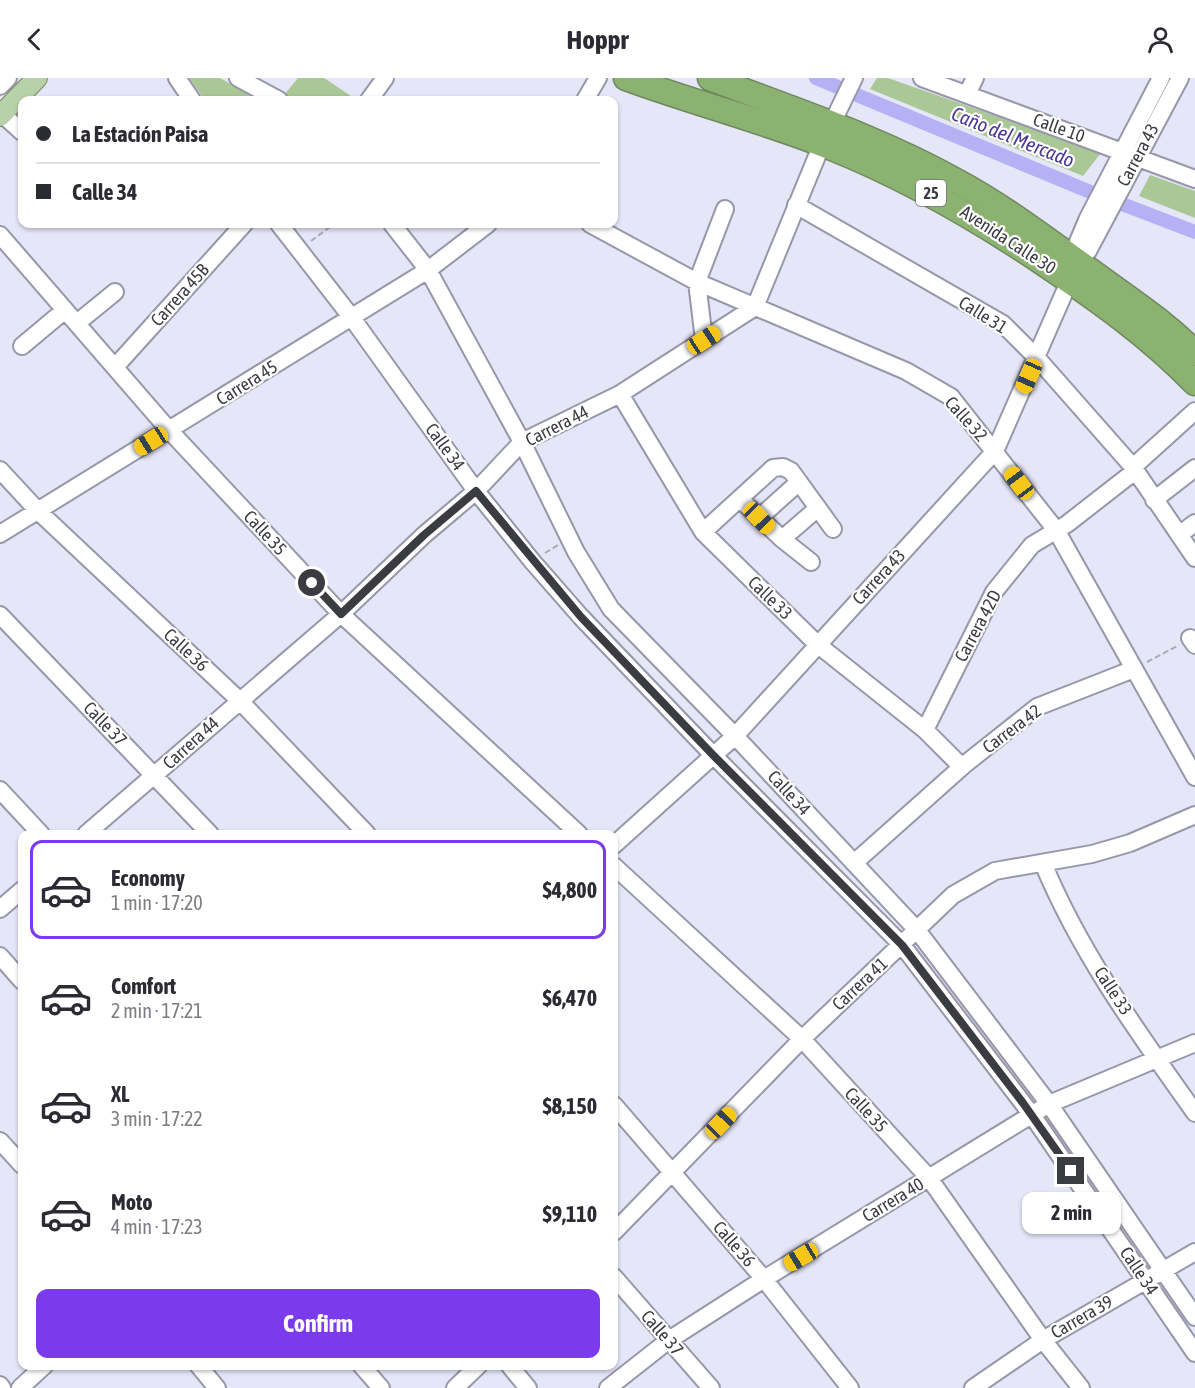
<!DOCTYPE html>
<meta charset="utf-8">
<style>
body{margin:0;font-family:"Asap Condensed",sans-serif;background:#f2f2f3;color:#2b2b33;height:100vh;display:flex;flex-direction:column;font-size:22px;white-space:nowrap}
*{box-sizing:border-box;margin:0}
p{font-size:20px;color:#7c7c81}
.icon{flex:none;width:33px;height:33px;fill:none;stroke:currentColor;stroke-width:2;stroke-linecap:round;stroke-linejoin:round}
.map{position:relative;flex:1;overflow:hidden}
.details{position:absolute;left:18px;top:752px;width:600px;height:540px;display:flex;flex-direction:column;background:#fff;border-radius:12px;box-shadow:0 2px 4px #0004}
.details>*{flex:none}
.top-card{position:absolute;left:18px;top:18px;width:600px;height:132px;border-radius:12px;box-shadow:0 2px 4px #0004;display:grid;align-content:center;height:132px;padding:0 18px;background:#fff}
.end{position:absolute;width:27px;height:27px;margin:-14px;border:8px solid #3b3b42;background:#fff;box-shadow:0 0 0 3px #fff}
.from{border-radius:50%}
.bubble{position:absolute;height:42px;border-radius:12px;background:#fff;box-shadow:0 2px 4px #0004;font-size:20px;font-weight:700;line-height:42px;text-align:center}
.car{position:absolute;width:18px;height:36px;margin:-18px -9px;border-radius:8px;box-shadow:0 0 4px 2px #0007;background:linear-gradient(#f5c518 24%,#345 0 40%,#f5c518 0 76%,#345 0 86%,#f5c518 0)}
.top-card b{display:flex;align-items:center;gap:21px;height:57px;font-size:22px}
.top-card b+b{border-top:2px solid #e1e1e2}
.top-card i{width:15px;height:15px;background:#2b2b33}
ul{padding:10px 0 0;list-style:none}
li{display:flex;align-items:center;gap:18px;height:99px;margin:0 12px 9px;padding:0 6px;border:3px solid transparent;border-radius:12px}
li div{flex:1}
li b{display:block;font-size:22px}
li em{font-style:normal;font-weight:700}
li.current{border-color:#7c3aed}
li>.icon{width:54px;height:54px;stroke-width:1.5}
.button{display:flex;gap:12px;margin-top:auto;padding:12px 18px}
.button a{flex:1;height:69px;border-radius:12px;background:#7c3aed;color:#fff;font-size:24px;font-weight:700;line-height:69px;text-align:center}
header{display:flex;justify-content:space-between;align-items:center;height:78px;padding:0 18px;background:#fff;font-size:27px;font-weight:700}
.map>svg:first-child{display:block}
.green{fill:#aac796}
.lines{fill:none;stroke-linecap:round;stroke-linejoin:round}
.canal{stroke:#b5b1f5;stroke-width:14}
.minor-casing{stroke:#9797a9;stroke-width:20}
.major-casing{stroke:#6f8860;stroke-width:22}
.highway-casing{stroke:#6f8860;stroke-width:27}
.path{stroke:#a9a9b7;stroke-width:2;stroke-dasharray:6 3;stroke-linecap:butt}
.minor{stroke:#fff;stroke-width:16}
.major{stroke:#b9d1a9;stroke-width:20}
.highway{stroke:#8bb270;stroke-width:24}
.route{stroke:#3b3b42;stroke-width:8}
.labels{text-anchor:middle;stroke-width:4.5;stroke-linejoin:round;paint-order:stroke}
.shield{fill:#fff;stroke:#76767b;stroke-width:1.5}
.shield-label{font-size:16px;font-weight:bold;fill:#3b3b42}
.street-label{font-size:18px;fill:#3b3b42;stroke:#fff}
.water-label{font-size:20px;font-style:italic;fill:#493797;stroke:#fff}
</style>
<header><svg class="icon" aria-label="back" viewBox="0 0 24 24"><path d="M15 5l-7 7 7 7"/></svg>Hoppr<svg class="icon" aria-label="person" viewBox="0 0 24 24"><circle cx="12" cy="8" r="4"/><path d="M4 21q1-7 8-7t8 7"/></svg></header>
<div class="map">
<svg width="1195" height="1310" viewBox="0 0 1195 1310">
<rect width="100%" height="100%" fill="#e6e6f9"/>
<path class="green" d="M189 0H220L258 22H205Z
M298 0H324L357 22H293L285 16Z
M877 0H888L1101 75 1083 98 870 11Z
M1150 97 1195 113V140L1139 118Z"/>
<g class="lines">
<path class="canal" d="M816 0 1088 113 1195 154"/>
<defs>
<path id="minor" d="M177 0 192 22
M238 0 279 22
M922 0 1195 101
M0 8 8 0
M967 16 975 0
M369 22 385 0
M585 22 598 0
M2 36 22 54
M796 127 1003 246 1037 280 1133 389 1195 480
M279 146 352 240 476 413 532 483 581 539 713 677 902 867 1032 1037 1195 1275
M392 146 428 192 522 364 576 474 611 531 735 658 917 852 1049 1026 1195 1239
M590 146 697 204 906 293 951 319 1056 452 1195 699
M0 157 169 352 341 536 579 756
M1077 183 1088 173 1180 0
M77 245 115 214
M704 262 697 204 725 131
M22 268 65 232
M115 289 244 146
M620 316 703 454 817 566 925 652 962 689
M1133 389 1195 333
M0 392 38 433 239 622 367 756
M740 421 782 461 818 430
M1154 422 1195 390
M759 440 799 404
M703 454 773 390 783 389 791 393 833 451
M0 456 428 192 488 146
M1179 457 1195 445
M782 461 811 484
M0 537 210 756
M1190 560 1195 567
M925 652 994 514 1032 467 1067 446 1135 393
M0 712 41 756
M86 756 341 536 424 457 476 413 522 364 620 316 755 229 822 66 854 0
M614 767 735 658 995 373 1065 213 1077 183V166L1088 140 1161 0
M854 785 964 687 1037 629 1134 591
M1043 785C1080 875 1139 956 1195 1035
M614 788 802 961 929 1100 1043 1262 1081 1310
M0 831 22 812
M0 878 22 903
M614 1027 764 1201 850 1310
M0 1063 22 1087
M614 1154 802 961 953 817 995 793 1092 776 1130 765 1195 737
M614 1199 711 1310
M198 1287 217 1310
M361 1287 381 1310
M509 1287 528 1310
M0 1307 2 1310
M20 1310 45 1287
M455 1310 479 1287
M608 1310 669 1262 764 1201 1049 1026 1195 965
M973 1310 1043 1262 1195 1174"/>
<path id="major" d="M0 38 37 0"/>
<path id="highway" d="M626 0C694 25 765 43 832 70 909 101 978 141 1046 187 1100 223 1150 259 1195 305
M710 0C794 32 880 60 958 104 1006 130 1050 164 1095 196 1129 221 1165 244 1195 275"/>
</defs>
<use href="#minor" class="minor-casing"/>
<use href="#major" class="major-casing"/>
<use href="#highway" class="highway-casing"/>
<path class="path" d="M311 163 334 146
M545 475 558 467
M1147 584 1179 567"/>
<use href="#minor" class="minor"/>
<use href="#major" class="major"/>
<use href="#highway" class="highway"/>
</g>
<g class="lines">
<path class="route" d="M312 505 341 536 424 457 476 413 581 539 713 677 902 867 1023 1025 1071 1093"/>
</g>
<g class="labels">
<rect class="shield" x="916" y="102" width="30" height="26" rx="4.5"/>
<g class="shield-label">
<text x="931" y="121">25</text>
</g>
<g class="street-label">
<text transform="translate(1059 50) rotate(20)" y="6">Calle 10</text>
<text transform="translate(1138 77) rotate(-62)" y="6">Carrera 43</text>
<text transform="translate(1008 162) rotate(33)" y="6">Avenida Calle 30</text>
<text transform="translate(180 217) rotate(-48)" y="6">Carrera 45B</text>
<text transform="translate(983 237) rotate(32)" y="6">Calle 31</text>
<text transform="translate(247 305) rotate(-32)" y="6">Carrera 45</text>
<text transform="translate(966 341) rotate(48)" y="6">Calle 32</text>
<text transform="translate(557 348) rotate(-27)" y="6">Carrera 44</text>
<text transform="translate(445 369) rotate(54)" y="6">Calle 34</text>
<text transform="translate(265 455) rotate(47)" y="6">Calle 35</text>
<text transform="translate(879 499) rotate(-47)" y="6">Carrera 43</text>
<text transform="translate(770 520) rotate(44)" y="6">Calle 33</text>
<text transform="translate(978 548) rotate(-62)" y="6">Carrera 42D</text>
<text transform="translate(186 572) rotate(43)" y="6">Calle 36</text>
<text transform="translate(105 646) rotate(46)" y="6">Calle 37</text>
<text transform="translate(1012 651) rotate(-37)" y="6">Carrera 42</text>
<text transform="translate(191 665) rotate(-42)" y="6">Carrera 44</text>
<text transform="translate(789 715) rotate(47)" y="6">Calle 34</text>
<text transform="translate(860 906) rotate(-43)" y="6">Carrera 41</text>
<text transform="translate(1113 913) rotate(57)" y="6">Calle 33</text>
<text transform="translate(866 1032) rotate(47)" y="6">Calle 35</text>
<text transform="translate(893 1122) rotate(-31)" y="6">Carrera 40</text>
<text transform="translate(734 1166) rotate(49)" y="6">Calle 36</text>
<text transform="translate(1139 1193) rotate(56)" y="6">Calle 34</text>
<text transform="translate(1082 1239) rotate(-30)" y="6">Carrera 39</text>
<text transform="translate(662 1255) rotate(49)" y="6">Calle 37</text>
</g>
<g class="water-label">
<text transform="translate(1013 59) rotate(22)" y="7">Caño del Mercado</text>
</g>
</g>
</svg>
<i class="end from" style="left:312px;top:505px"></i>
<i class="end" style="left:1071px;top:1093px"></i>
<div class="bubble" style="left:1022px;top:1114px;width:99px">2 min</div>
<i class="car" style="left:704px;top:262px;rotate:57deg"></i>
<i class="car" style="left:1029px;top:298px;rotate:204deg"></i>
<i class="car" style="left:151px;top:363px;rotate:238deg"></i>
<i class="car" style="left:1019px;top:405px;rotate:323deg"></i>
<i class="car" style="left:759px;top:440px;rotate:136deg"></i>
<i class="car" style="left:721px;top:1045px;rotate:44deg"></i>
<i class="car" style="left:801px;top:1179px;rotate:239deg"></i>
<div class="top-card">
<b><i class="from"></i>La Estación Paisa</b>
<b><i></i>Calle 34</b>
</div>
<section class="details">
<ul>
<li class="current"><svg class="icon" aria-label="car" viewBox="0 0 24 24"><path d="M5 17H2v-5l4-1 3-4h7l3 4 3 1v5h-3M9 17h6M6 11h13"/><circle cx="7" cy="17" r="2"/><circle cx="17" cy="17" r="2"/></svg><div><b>Economy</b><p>1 min · 17:20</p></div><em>$4,800</em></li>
<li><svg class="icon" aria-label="car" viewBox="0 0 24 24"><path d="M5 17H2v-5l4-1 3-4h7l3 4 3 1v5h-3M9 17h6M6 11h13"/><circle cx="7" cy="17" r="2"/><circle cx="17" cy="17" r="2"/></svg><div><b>Comfort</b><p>2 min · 17:21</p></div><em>$6,470</em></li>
<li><svg class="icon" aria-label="car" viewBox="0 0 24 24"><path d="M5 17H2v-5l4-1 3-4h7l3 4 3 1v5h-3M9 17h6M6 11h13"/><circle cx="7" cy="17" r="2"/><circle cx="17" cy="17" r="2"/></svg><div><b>XL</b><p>3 min · 17:22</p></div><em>$8,150</em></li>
<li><svg class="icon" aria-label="car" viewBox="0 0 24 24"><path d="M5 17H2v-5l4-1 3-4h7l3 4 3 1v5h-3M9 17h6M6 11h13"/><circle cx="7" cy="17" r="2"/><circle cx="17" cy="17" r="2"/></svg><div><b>Moto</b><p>4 min · 17:23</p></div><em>$9,110</em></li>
</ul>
<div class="button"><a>Confirm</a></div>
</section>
</div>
